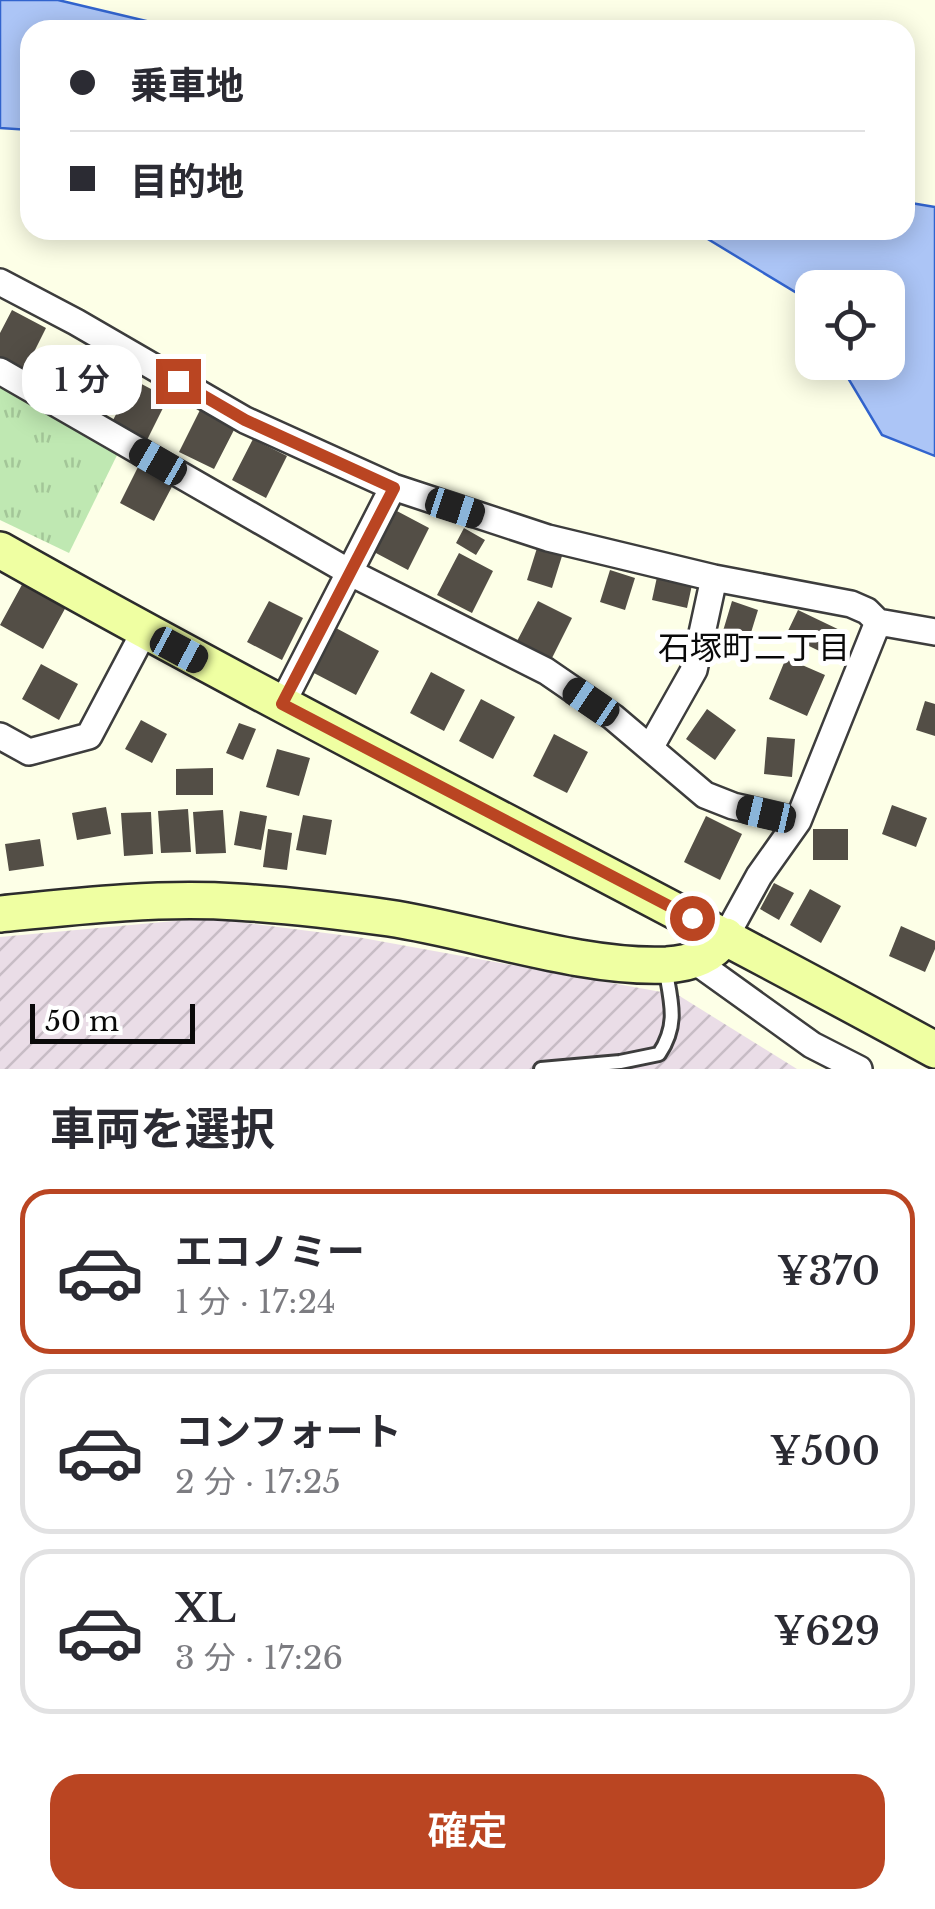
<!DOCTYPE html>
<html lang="ja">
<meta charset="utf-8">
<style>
body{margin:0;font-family:"Libre Baskerville","Noto Sans JP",serif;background:#f2f2f3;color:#2b2b33;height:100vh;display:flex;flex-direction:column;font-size:38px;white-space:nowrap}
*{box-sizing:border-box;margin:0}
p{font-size:32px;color:#7c7c81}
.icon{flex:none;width:55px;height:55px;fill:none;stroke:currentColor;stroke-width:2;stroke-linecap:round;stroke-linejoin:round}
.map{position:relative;height:1069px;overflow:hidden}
.sheet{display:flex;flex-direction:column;background:#fff;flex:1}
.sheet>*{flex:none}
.guide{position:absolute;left:20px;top:20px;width:895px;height:220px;border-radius:30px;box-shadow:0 5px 25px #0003;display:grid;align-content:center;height:220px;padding:0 50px;background:#fff}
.fabs{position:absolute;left:795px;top:270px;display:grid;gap:20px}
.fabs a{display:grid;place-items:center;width:110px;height:110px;border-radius:20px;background:#fff;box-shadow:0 5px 25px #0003;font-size:50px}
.scale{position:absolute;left:30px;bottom:25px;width:165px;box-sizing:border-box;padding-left:10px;border:5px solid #0a0a0a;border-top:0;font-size:28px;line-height:35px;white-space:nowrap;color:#0a0a0a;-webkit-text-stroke:8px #fff;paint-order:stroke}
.end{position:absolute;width:45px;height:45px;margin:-22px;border:12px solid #ba4522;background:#fff;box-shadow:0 0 0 5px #fff}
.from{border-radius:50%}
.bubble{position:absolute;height:70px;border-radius:30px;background:#fff;box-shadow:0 5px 25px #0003;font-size:32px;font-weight:600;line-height:70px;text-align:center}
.car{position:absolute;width:30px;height:60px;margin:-30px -15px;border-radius:12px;box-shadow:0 0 8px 2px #0007;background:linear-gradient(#222 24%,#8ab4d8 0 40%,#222 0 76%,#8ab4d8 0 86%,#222 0)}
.guide b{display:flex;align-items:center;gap:35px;height:95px;font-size:38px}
.guide b+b{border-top:2px solid #e1e1e2}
.guide i{width:25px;height:25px;background:#2b2b33}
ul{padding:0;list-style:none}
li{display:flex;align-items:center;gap:30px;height:165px;margin:0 20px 15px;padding:0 30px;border:5px solid #e1e1e2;border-radius:30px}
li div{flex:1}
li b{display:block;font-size:38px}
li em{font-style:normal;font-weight:600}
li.active{border-color:#ba4522}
li>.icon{width:90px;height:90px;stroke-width:1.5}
h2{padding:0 50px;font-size:45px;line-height:120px}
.button{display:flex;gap:20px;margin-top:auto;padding:20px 50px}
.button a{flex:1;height:115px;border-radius:30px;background:#ba4522;color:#fff;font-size:40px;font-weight:600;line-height:115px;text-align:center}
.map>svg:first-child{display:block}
.industrial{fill:url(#industrial-furrows)}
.grass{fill:url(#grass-tufts)}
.water{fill:#acc5f6;stroke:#3264ce;stroke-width:2.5}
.building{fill:#534e46}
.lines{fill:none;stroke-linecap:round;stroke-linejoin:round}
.lane-casing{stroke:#3d3d3d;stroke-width:18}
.street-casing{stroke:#3d3d3d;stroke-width:30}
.secondary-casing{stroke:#2c2c2c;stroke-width:40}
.lane{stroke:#fff;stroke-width:12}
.street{stroke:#fff;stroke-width:25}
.secondary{stroke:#efffa2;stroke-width:35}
.route{stroke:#ba4522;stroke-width:12}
.labels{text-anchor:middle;stroke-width:10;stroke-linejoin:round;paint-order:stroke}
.neighbourhood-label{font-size:32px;fill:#0a0a0a;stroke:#fff}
</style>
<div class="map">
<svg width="935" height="1069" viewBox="0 0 935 1069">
<defs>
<pattern id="industrial-furrows" width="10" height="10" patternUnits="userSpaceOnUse" patternTransform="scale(2.5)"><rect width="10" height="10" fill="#eadde7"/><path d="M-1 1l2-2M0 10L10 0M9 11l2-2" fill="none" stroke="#c7bcc5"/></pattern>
<pattern id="grass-tufts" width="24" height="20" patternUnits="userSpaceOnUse" patternTransform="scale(2.5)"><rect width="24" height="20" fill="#bfe8b2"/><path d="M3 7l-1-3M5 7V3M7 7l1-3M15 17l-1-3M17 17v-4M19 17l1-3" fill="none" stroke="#a3c698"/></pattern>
</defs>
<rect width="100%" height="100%" fill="#fdffe7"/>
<path class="industrial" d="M207 918 357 937 678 995 797 1069H0V937Z"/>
<path class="grass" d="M0 378 122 445 69 553 0 520Z"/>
<path class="water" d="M0 0H58L184 30H30V130L0 128Z
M905 202 935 207V456L882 435 839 363 888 362V288H812V316L800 295 693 230H905Z"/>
<path class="building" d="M12 310 46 328 25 370 0 357V333Z
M76 346 111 364 89 406 55 388Z
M134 380 168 398 147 440 112 422Z
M200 410 235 428 214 469 179 452Z
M253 439 287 456 266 498 232 480Z
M141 461 176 479 154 521 120 503Z
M395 510 429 528 408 570 374 552Z
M464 528 485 540 476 555 456 543Z
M537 548 562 556 552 588 527 580Z
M459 553 493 571 472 613 437 595Z
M610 570 635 578 625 610 600 602Z
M657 577 692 585 687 608 652 600Z
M24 581 67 605 43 649 0 625Z
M269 601 303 618 282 660 247 642Z
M538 601 572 618 551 660 516 643Z
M732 601 758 610 749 639 723 631Z
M798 610 846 633 834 658 786 635Z
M336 628 379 651 356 695 312 672Z
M786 658 825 675 807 716 769 699Z
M41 664 78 684 59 720 22 699Z
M431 672 465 690 444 731 410 713Z
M481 699 515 717 493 759 459 741Z
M925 701 935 704V736L916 730Z
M707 709 736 730 715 760 686 739Z
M141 720 167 734 152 763 125 749Z
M239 723 256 729 243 760 226 753Z
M554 734 588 752 567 793 533 776Z
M767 737 795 739 792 777 764 774Z
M277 749 310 758 299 796 266 787Z
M213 768V795H176V769Z
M892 805 927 818 916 847 882 834Z
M106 807 111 834 77 840 72 813Z
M188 809 191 852 161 853 158 811Z
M223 810 226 853 196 854 193 812Z
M240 811 267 816 261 850 234 845Z
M151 812 153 854 124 856 121 813Z
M303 815 332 820 326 855 296 850Z
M706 816 742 834 720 880 684 862Z
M268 829 292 833 287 870 263 867Z
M813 829H848V860H813Z
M40 839 44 866 9 871 5 844Z
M774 883 794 893 779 920 760 909Z
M810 889 841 906 821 943 790 925Z
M901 926 935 941V949L925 972 889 956Z"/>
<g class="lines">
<defs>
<path id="lane" d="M541 1069 620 1062 659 1054C679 1024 671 1002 665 967"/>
<path id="street" d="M0 282 76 322 245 420 393 487 548 538 714 578 851 604 867 611 878 622 935 632
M0 371 351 573 546 671 613 717 705 795 733 806 798 821
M282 704 393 487
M0 736 29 752 89 736 144 632
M650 748 694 670 714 578
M726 936 759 876 798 821 878 622
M695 961 812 1045 859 1069"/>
<path id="secondary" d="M0 550C308 724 625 880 935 1050
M0 914C78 906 158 897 237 902 287 905 339 911 389 918 475 931 582 969 667 965 693 963 711 956 726 936"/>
</defs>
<use href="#lane" class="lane-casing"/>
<use href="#street" class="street-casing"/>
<use href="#secondary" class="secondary-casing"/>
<use href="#lane" class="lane"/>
<use href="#street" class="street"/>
<use href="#secondary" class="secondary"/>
</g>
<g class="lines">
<path class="route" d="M178 381 245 420 394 488 282 704 692 918"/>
</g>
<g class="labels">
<g class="neighbourhood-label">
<text x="754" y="659">石塚町二丁目</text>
</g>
</g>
</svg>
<div class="fabs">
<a><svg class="icon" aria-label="locate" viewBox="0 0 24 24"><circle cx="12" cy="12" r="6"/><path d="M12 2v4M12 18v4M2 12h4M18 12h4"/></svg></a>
</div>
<div class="scale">50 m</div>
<i class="end from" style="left:692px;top:918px"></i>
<i class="end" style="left:178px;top:381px"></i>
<div class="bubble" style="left:22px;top:345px;width:120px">1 分</div>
<i class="car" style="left:158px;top:462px;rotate:300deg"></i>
<i class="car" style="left:455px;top:508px;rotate:108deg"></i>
<i class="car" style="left:179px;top:650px;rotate:118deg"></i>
<i class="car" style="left:591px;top:702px;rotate:304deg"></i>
<i class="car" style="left:766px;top:814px;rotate:283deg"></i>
<div class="guide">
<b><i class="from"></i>乗車地</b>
<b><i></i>目的地</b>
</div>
</div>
<section class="sheet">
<h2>車両を選択</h2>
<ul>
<li class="active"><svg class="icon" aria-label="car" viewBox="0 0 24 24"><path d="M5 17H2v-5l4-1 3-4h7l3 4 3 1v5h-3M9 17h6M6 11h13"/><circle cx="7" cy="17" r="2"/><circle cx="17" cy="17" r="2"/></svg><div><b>エコノミー</b><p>1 分 · 17:24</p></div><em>¥370</em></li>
<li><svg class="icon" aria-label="car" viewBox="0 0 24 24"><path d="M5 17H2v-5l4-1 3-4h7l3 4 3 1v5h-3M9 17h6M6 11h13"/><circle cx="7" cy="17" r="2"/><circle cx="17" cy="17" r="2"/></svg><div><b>コンフォート</b><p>2 分 · 17:25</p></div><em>¥500</em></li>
<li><svg class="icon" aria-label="car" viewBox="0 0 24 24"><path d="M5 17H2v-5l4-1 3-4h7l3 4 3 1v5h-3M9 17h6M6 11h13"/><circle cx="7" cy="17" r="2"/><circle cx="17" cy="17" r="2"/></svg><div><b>XL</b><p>3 分 · 17:26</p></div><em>¥629</em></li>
</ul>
<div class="button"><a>確定</a></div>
</section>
